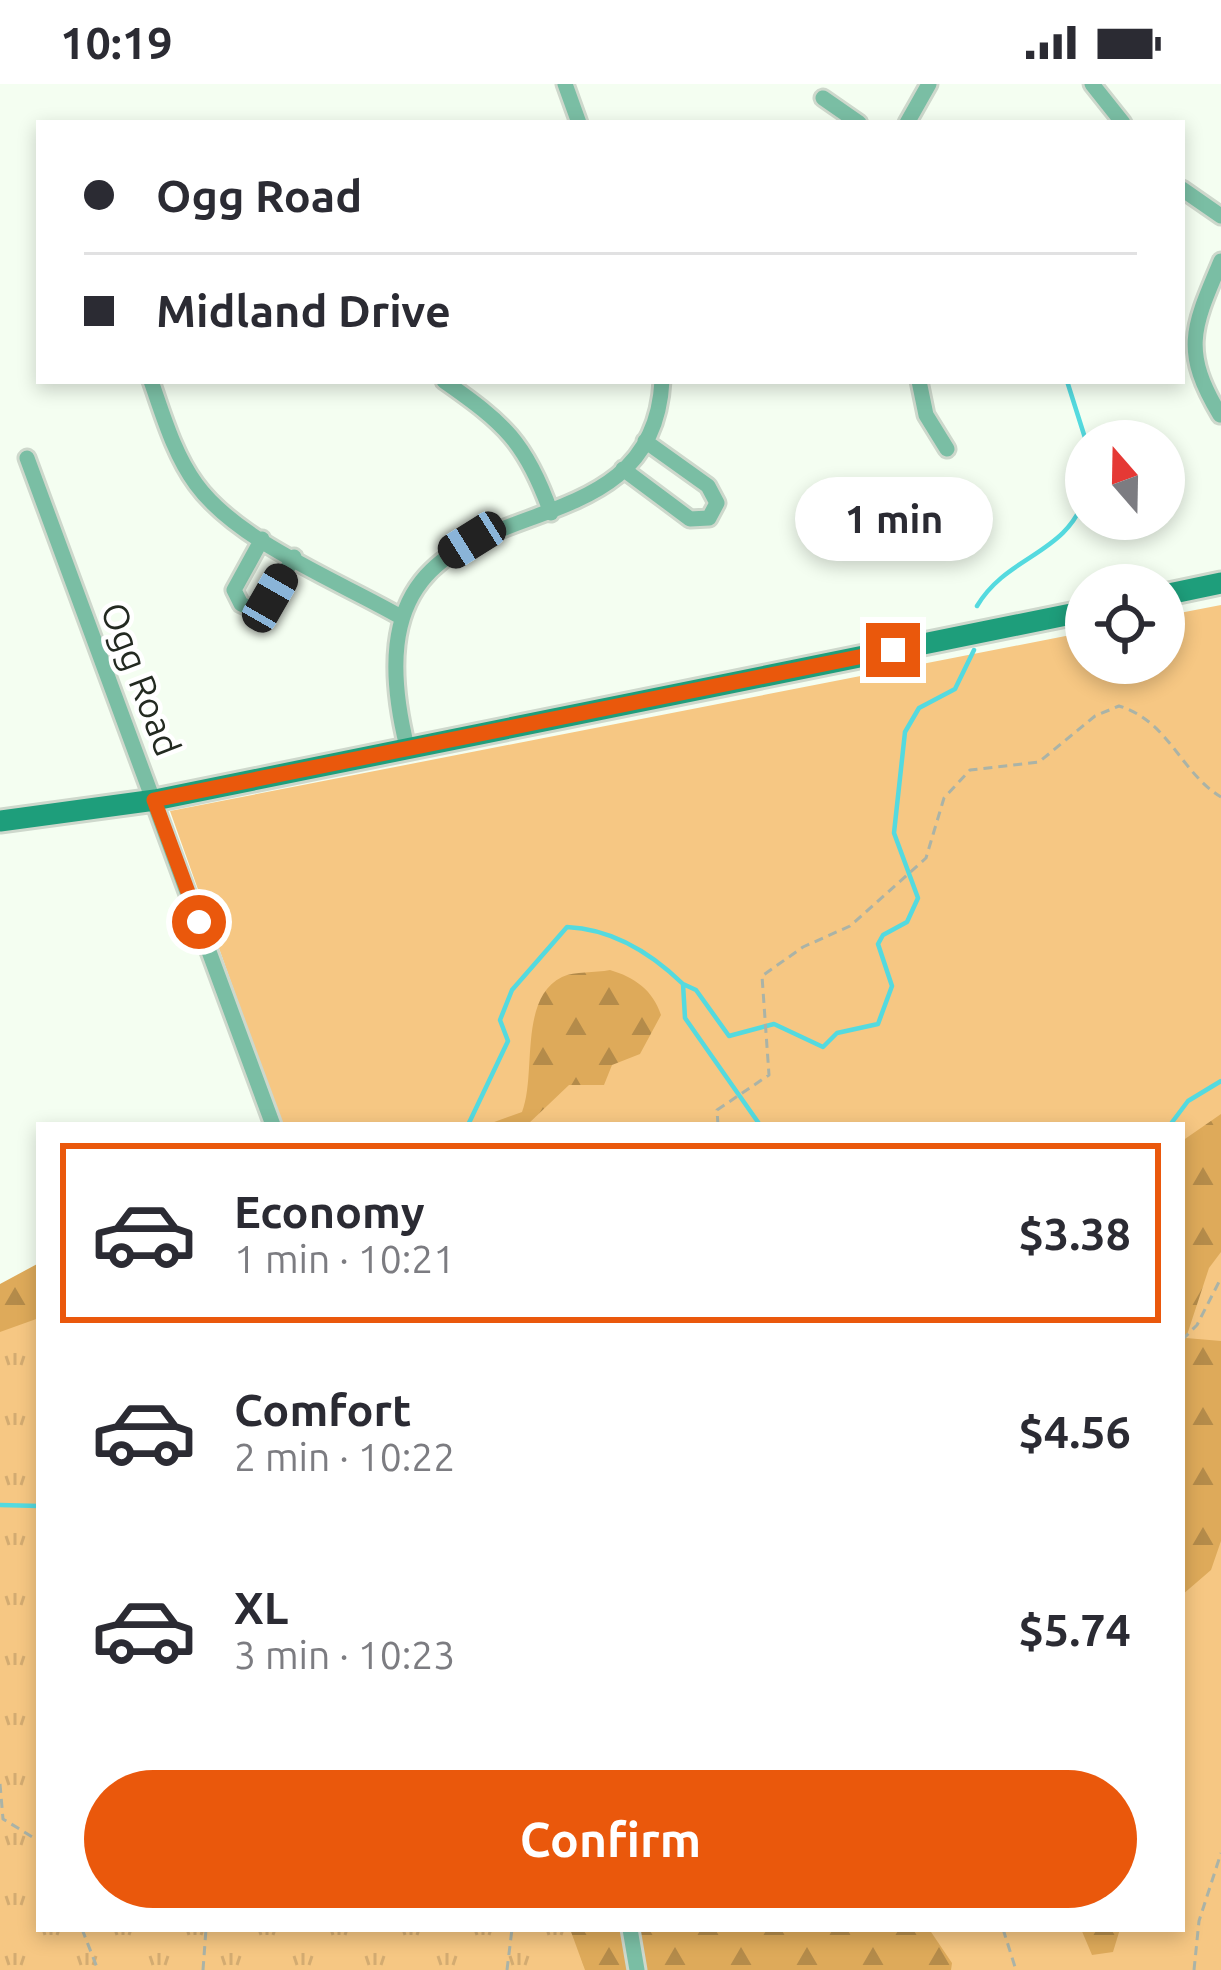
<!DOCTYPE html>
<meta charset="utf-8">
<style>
body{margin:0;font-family:Ubuntu,sans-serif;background:#f2f2f3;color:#2b2b33;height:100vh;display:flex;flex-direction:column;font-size:45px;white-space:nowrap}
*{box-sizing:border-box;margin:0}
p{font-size:39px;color:#7c7c81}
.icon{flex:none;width:66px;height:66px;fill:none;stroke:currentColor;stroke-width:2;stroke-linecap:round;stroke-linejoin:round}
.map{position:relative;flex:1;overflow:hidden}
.side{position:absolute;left:36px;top:1038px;width:1149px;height:810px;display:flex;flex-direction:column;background:#fff;border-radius:0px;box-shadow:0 6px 18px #0003}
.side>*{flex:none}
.banner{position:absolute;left:36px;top:36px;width:1149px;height:264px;border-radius:0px;box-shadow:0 6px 18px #0003;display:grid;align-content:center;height:264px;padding:0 48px;background:#fff}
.needle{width:78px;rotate:340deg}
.buttons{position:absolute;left:1065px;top:336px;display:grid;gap:24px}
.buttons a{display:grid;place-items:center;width:120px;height:120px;border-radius:50%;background:#fff;box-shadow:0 6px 18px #0003;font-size:60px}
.end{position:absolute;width:54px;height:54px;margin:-27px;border:15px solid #ea580c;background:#fff;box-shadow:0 0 0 6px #fff}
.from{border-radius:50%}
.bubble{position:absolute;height:84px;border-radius:42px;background:#fff;box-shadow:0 6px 18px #0003;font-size:39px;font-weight:700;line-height:84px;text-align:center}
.car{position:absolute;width:36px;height:72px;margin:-36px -18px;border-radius:15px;box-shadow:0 0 9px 3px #0007;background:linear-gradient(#222 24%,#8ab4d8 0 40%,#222 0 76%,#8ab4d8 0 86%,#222 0)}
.banner b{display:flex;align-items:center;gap:42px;height:114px;font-size:45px}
.banner b+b{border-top:3px solid #e1e1e2}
.banner i{width:30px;height:30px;background:#2b2b33}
ul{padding:21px 0 0;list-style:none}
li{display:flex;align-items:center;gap:36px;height:180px;margin:0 24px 18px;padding:0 24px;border:6px solid transparent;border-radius:0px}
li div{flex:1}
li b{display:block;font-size:45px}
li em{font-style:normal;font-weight:700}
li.selected{border-color:#ea580c}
li>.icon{width:108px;height:108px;stroke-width:1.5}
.primary-button{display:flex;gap:24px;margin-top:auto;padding:24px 48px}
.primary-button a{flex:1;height:138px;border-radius:72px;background:#ea580c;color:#fff;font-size:48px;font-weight:700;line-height:138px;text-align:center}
.status{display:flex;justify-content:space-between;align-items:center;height:84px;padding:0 60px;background:#fff;direction:ltr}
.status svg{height:33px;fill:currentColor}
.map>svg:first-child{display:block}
.grass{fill:#f6c783}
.forest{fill:url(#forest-firs)}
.park{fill:url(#park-tufts)}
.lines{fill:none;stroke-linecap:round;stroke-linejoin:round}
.stream{stroke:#54dadf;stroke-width:4.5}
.minor-casing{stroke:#ced8cc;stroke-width:21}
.secondary-casing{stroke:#ced8cc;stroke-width:27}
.path{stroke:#aab3a7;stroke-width:3;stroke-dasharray:9 6;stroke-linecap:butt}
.minor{stroke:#7abea4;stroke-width:15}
.secondary{stroke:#1e9e7b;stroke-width:21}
.route{stroke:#ea580c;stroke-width:15}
.labels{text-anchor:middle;stroke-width:9;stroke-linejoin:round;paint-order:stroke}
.street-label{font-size:36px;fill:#232a21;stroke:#fff}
</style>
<div class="status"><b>10:19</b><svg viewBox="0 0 49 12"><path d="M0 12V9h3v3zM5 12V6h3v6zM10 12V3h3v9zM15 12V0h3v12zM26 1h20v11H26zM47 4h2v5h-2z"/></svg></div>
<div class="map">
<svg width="1221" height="1886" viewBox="0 0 1221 1886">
<defs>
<pattern id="forest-firs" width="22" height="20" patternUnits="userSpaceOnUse" patternTransform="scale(3)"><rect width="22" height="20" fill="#deaa5a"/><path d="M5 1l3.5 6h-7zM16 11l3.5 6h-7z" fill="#b48b4a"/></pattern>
<pattern id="park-tufts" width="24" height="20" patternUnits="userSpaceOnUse" patternTransform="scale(3)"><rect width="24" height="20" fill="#f6c783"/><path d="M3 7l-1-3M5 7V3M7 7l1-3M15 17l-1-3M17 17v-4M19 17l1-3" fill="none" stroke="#d3ab71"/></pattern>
</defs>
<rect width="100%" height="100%" fill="#f4fef1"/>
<path class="grass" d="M1221 521V1886H585L570 1845H1182V1041H282L170 727 1086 548V579H1164V532Z"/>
<path class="forest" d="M610 886C634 893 653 906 661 931L640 970 612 981 604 1001H569L527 1041H486L522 1028C537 990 518 915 562 893 575 887 595 889 610 886Z
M1221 1030V1168L1209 1184 1186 1254 1221 1257V1457L1211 1486 1182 1511V1057Z
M39 1179V1303L0 1392V1200Z
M0 1437 39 1845H929L952 1879 951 1886H0Z
M1081 1845H1120L1113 1868 1092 1871Z"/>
<path class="park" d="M39 1234V1845H570L585 1886H0V1248Z"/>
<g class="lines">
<path class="stream" d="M1067 297 1086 357
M977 522C1008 470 1068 471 1086 410
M683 900 696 906 729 952 774 940 823 963 837 949 878 940 892 902 878 860 883 851 907 838 918 814 894 749 905 648 919 624 955 605 974 566
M468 1041 508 957 500 936 512 906 567 843C613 845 651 869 683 900L685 934 760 1041
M1170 1041 1188 1017 1221 997
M0 1421 39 1422"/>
<defs>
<path id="minor" d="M565 0 579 39
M1092 0 1123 39
M823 14 859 39
M907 39 929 0
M1182 105 1221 132
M151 297C163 331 174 370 196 400 237 457 338 497 399 532
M444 297C504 339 526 358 551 429
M919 297 926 331 947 365
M1220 331C1181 266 1193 243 1221 177
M27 374 273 1041
M623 385 690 435 709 434 717 419 708 402 645 357
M262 455 234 506 241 520 250 524 270 514 294 473
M407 663C333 362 651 504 662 297
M630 1845 637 1886"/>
<path id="secondary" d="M1164 511 1221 499
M0 737 155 716 1086 527"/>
</defs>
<use href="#minor" class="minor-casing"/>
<use href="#secondary" class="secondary-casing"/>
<path class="path" d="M718 1041 717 1026 769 991 762 892 803 863 850 842 926 774 944 714 970 686 1039 678 1095 632 1119 622C1169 637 1180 688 1221 713
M1182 1256 1197 1241 1221 1194
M0 1700 3 1735 39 1757
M82 1845 98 1886
M1003 1845 1016 1886
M203 1886 206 1845
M507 1886 512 1845
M1194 1886 1199 1837 1221 1769"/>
<use href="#minor" class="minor"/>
<use href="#secondary" class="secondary"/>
</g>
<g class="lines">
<path class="route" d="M199 838 154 716 893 566"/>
</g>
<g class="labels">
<g class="street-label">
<text transform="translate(141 595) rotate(69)" y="13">Ogg Road</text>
</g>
</g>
</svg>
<div class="buttons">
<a><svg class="needle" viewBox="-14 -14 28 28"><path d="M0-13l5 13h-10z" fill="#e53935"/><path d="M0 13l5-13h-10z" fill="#7c7c81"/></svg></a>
<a><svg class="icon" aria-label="locate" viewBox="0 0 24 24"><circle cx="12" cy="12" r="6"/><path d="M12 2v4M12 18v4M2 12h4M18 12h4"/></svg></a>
</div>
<i class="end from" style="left:199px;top:838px"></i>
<i class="end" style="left:893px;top:566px"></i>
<div class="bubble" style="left:795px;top:393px;width:198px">1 min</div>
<i class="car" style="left:472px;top:456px;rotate:238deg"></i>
<i class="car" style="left:270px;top:514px;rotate:30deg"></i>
<div class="banner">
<b><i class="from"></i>Ogg Road</b>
<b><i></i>Midland Drive</b>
</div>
<section class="side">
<ul>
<li class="selected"><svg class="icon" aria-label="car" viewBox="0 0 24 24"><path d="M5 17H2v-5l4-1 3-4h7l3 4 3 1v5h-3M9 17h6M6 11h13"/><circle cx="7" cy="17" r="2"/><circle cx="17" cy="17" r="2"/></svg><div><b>Economy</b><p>1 min · 10:21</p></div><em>$3.38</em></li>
<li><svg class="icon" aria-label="car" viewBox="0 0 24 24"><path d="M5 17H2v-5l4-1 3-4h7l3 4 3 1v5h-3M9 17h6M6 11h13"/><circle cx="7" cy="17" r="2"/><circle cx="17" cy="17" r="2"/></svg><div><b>Comfort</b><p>2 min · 10:22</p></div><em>$4.56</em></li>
<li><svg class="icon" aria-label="car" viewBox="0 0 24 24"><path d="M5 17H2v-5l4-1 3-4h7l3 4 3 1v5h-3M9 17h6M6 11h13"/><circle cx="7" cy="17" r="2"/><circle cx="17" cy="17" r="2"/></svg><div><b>XL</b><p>3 min · 10:23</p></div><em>$5.74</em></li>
</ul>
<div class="primary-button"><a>Confirm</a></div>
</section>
</div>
